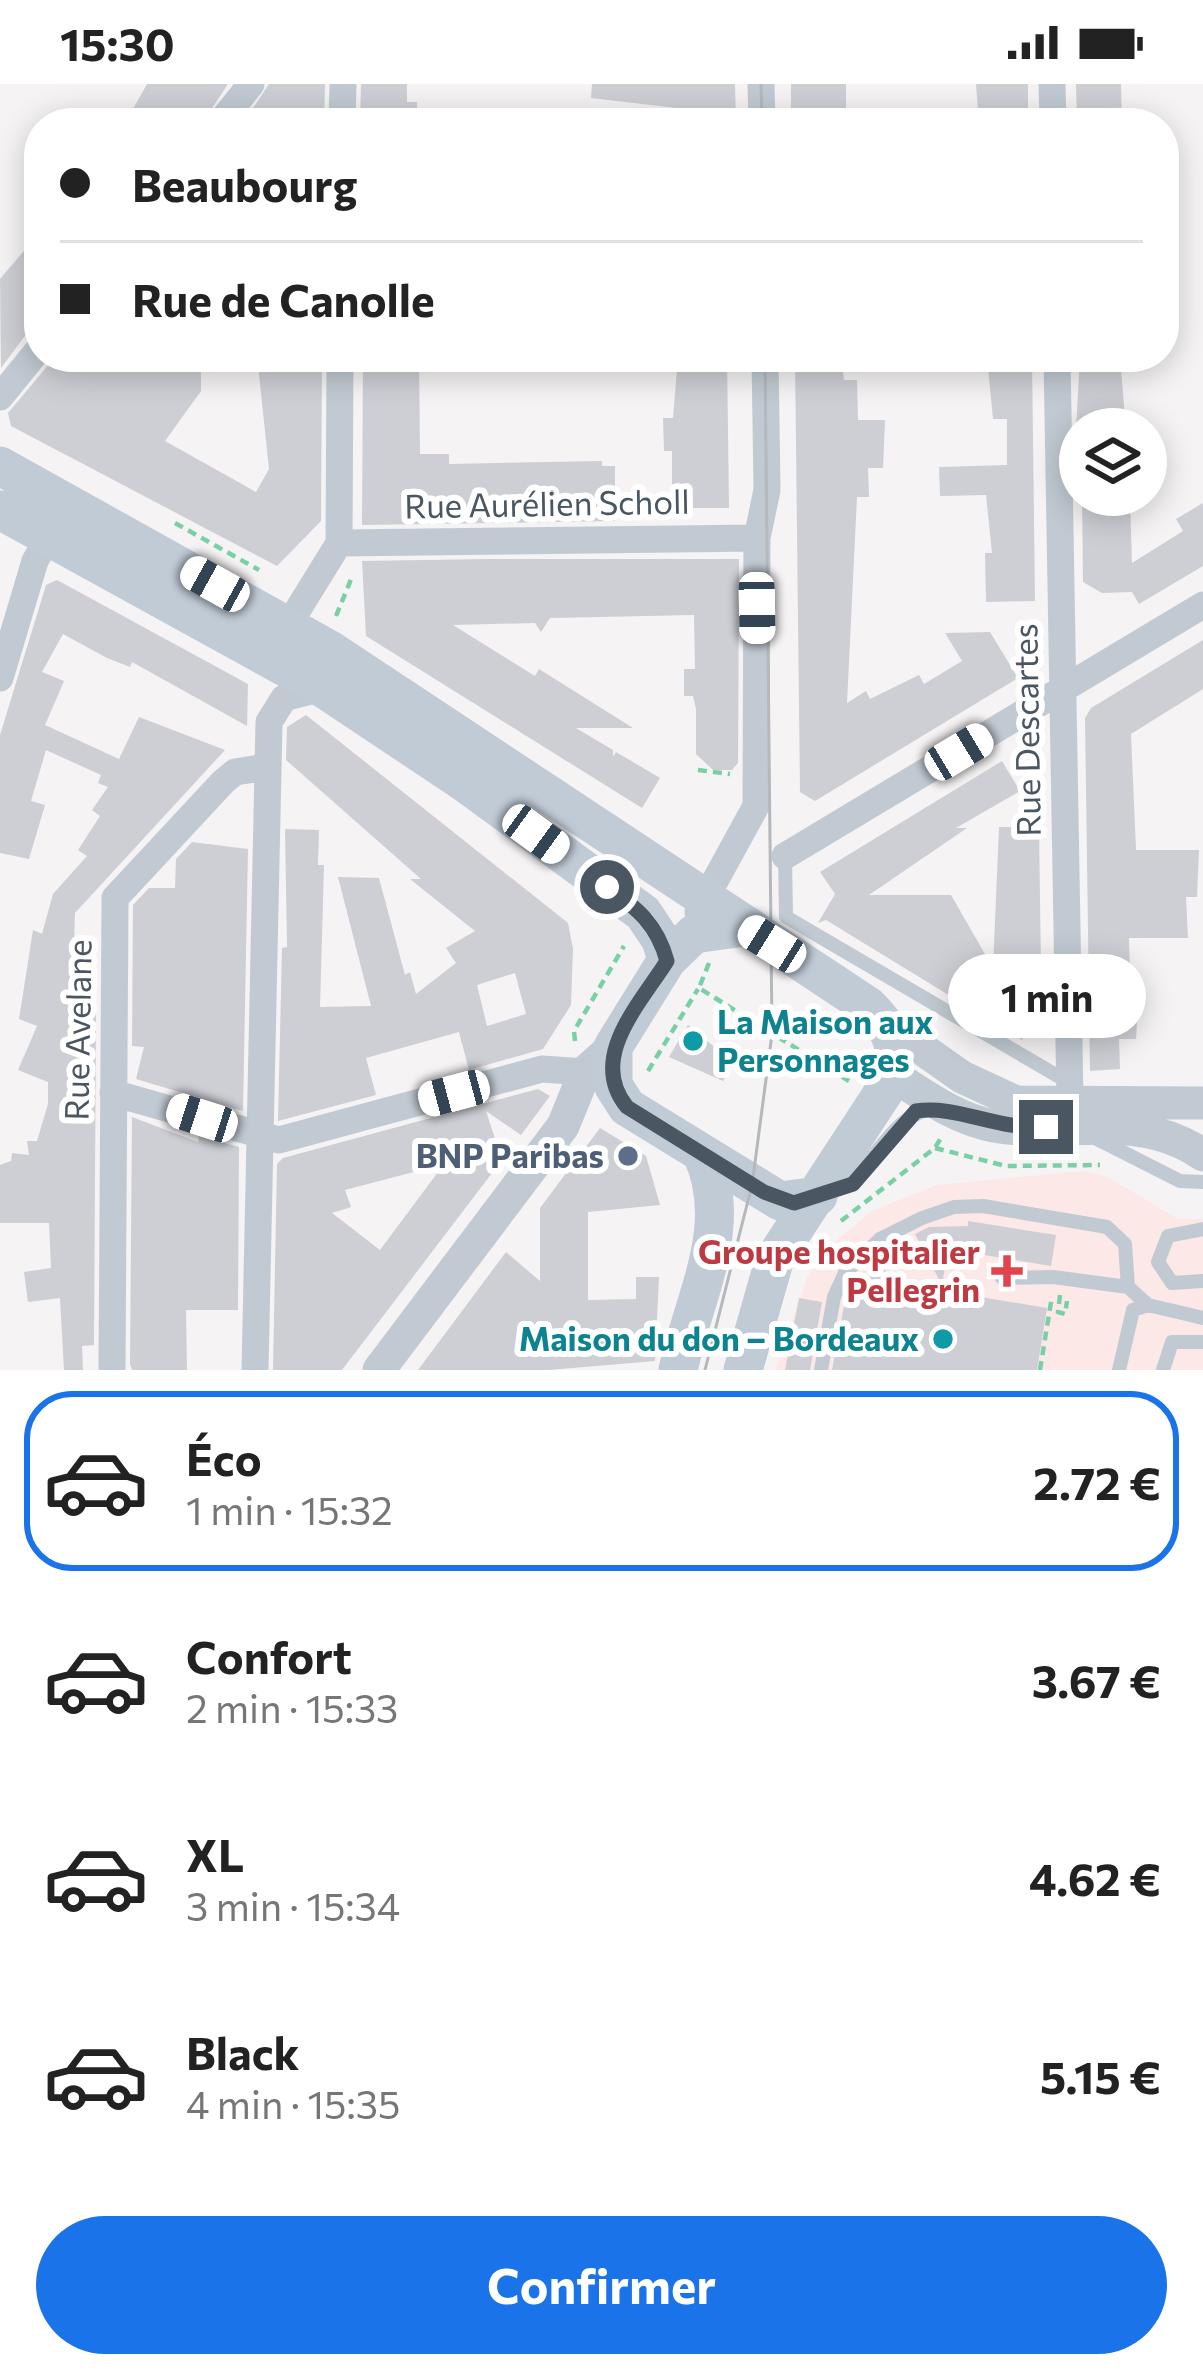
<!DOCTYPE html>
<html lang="fr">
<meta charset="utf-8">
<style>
body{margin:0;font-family:Commissioner,sans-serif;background:#f6f6f6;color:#222;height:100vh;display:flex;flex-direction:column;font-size:45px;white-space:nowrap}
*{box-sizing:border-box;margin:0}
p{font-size:39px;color:#767676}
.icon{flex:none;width:66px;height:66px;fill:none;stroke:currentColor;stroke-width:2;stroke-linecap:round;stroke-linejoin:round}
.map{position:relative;height:1286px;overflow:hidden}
.sheet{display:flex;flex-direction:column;background:#fff;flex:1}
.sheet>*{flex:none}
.hud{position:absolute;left:24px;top:24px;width:1155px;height:264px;border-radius:48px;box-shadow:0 6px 30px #0003;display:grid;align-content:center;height:264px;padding:0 36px;background:#fff}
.buttons{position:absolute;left:1059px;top:324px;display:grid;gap:24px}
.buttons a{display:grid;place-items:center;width:108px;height:108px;border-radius:50%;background:#fff;box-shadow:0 6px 30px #0003;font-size:60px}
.end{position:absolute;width:54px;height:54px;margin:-27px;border:15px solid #4a5661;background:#fff;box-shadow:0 0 0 6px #fff}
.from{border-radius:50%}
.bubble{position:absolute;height:84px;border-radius:42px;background:#fff;box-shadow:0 6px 30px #0003;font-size:39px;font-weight:700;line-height:84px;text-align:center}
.car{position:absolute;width:36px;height:72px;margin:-36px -18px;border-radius:15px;box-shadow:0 0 9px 3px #0007;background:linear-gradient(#fff 24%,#345 0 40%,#fff 0 76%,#345 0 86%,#fff 0)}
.hud b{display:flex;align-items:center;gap:42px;height:114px;font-size:45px}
.hud b+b{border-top:3px solid #e0e0e0}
.hud i{width:30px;height:30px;background:#222}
ul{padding:21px 0 0;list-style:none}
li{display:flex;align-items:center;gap:36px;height:180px;margin:0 24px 18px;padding:0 12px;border:6px solid transparent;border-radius:48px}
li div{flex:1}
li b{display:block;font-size:45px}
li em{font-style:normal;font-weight:700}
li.on{border-color:#1a73e8}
li>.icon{width:108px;height:108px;stroke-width:1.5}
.action{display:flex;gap:24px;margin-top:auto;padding:24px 36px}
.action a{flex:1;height:138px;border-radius:72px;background:#1a73e8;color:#fff;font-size:48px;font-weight:700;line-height:138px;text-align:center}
.status{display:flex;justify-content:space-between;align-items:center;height:84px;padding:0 60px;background:#fff;direction:ltr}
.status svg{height:33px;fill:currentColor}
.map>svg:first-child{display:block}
.medical{fill:#fce8e6}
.building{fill:#cdcfd5;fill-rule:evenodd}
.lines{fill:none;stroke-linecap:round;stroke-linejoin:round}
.path{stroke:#7ad0a6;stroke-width:4.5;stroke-dasharray:9 6;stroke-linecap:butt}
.service{stroke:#c1cad2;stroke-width:14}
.minor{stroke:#c1cad2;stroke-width:27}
.tertiary{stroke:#c1cad2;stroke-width:33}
.secondary{stroke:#c1cbd6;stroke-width:39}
.tram{stroke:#b5b8bd;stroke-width:3}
.route{stroke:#4a5661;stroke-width:15}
.culture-dot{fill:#0f9aa8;stroke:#fff;stroke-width:4.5}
.service-dot{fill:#5c6f8a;stroke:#fff;stroke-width:4.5}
.health-dot{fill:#e0444e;stroke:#fff;stroke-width:4.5}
.labels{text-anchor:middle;stroke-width:12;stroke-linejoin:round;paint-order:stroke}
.street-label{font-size:33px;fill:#4a5661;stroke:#fff}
.culture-label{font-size:33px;font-weight:bold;fill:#0d838f;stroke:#fff;text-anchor:start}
.service-label{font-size:33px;font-weight:bold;fill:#4e5e75;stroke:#fff;text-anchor:end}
.health-label{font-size:33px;font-weight:bold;fill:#be3a42;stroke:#fff;text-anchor:end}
</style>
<div class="status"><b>15:30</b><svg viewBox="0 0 49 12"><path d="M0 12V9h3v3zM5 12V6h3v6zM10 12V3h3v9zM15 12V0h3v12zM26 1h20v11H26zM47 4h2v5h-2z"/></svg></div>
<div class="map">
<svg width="1203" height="1286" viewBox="0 0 1203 1286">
<rect width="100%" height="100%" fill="#f5f3f3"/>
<path class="medical" d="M1084 1087 1108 1093 1178 1135H1203V1286H776L807 1194 837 1156 872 1127 937 1101Z"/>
<path class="building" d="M147 0H228L202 39H125Z
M269 0H325L324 39H243Z
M361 0H407V18H417V39H360Z
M592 0H735L736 39H685V25L591 14Z
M791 0H846V35L791 39Z
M976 0H1028V39H979Z
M1076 0H1121L1122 39H1077Z
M39 149V233L1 284 0 195Z
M55 273H192L201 282V307L165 357 256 408 269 385 258 281 264 280V273H310V280H322L321 437 277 482 11 342 8 329Z
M363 273H419L420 370H449V380L602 377V382H615V437L362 441Z
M678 273H727L729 424H672V367H664L663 334H673Z
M795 273H841L844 296H857L858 336H885L883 384H868L869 413H857L847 619 866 607 870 615 919 591 924 600 962 577 945 549 990 548 1018 594 815 717 800 708Z
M987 273H1032L1035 517 986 518 985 469H992L986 411 940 412 939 383 1007 381V335H993Z
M1080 273H1120L1126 345H1076Z
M1082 411 1130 414 1132 479 1183 447 1176 435 1203 419V482L1139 520 1132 508 1102 509 1083 498Z
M487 475H739L738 679 732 686H713L696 670V625L693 612H684V585H695L694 531 550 534 541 548 535 539 453 541 535 592 539 585 633 644H576L613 666V673L616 668 660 694 642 724 366 552 362 477Z
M57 496 248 600 247 642 132 578 130 583 107 574 63 550 42 588 64 597 45 641 119 675 139 633 225 666 75 829 73 891H81V931L96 930 94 1261 82 1262 83 1286H64L60 1214 28 1218 24 1188 51 1184 49 1139H0V1081L11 1077 12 1069 29 1071 27 1057H37L48 1020V998L18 986 37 942 19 935 33 846 42 850 53 810 87 772 78 766 100 732 92 726 108 703 98 699 101 691 46 666 31 717 45 721 29 775 0 769V651L46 501Z
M1203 556V605L1131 650 1136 766H1199L1197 813H1186L1188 854H1129L1131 922H1138L1136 955H1119L1120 985 1090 987 1085 634 1091 624Z
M306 631 568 839 573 865 571 921 543 965 469 986 459 948 366 974 376 1011 278 1037 282 864 287 863 285 745 319 746 318 781H324L320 923 371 922 338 793 379 794 405 891 410 888 416 910 456 879 446 864 475 847 410 795H421L286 676 287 643ZM515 889 526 930 487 942 477 901Z
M1002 677 1020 707 956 744H967L869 811H951L993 884 999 743H1039L1041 886H1033V937L1022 956 826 836 818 839 835 810 820 788Z
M192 758 248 765 243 1027 136 995 144 963 132 962 133 821 149 804H175L176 775Z
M688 941 734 979 723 997 669 973Z
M538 1005 550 1012 521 1051 486 1027 502 1076 342 1286H273L277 1080 283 1074ZM444 1080 380 1166 332 1129 351 1123 345 1106Z
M132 1033 198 1058 199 1052 239 1063 238 1226H186L187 1286H132L130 1280Z
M600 1044 646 1072 660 1121 588 1128V1216L636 1215V1193H659L655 1277 549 1286H418L506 1168 540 1197V1124Z
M968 1137 1056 1151 1051 1182 948 1165 942 1201 915 1150 929 1143 968 1142Z
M890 1163 884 1197 1047 1224 1037 1286H832L844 1222H853L874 1177Z
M799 1214 822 1218 810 1286H785Z"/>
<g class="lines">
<path class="path" d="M175 439 259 486
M336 532 352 493
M698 686 730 690
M709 879 699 904 849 997
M575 957 574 947 624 862
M648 987 698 905
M935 1064 1006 1082 1100 1081
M841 1137 935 1064 942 1052
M1060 1211 1058 1228 1065 1230 1067 1217
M1040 1286 1052 1212"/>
<path class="service" d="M785 772 786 833 1068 998
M1095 1054 1180 1097 1203 1098
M828 1108C875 1092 886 1031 933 1025
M1203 1145 1168 1152 1158 1178 1172 1199 1203 1197
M1002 1194 1053 1193 1128 1203
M821 1286 834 1213 845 1189 880 1155 922 1134 954 1123 983 1122 1107 1143 1125 1160 1128 1203 1148 1221 1203 1234
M1119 1286 1133 1226 1148 1221
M1163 1286 1172 1258H1203"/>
<path class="minor" d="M761 0 762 39
M1052 0 1053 39
M220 39 251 0
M342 39 343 0
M1057 273 1070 1017
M0 313 39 265
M339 459 757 454
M289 540 339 459 340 273
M0 594 35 477 49 452
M785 772 1203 521
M698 828 756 722 757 454 767 406 765 273
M113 1009 279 1056 542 985 585 988
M112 1286 115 814 223 698 235 688 267 683
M255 1286 269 638 284 614 323 604"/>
<path class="tertiary" d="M888 941 962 993 1016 1018 1203 1019
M894 992C926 1012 956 1035 994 1042 1065 1055 1138 1025 1203 1071
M379 1286 563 1042 585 988 613 963"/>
<path class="secondary" d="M0 382 330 566 868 922C891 944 898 961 894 992L775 1174 743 1286
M0 426 323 604 464 698 643 829 661 856 667 876
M744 843 694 850 667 876 613 963V1001L627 1023 780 1117 818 1112
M678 1286C694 1212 735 1142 702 1070"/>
<path class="tram" d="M761 0 762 39
M705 1286 752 1101 772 950 765 273"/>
</g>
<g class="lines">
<path class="route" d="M607 803C637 824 657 840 667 877 640 920 587 974 627 1023L764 1108 794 1119 853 1100 916 1027C958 1021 996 1046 1046 1043"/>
</g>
<g class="culture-dot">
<circle cx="693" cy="957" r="12"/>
<circle cx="943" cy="1255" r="12"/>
</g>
<circle class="service-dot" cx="628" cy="1072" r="12"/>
<path class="health-dot" d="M1001 1169h12v12h12v12h-12v12h-12v-12h-12v-12h12z"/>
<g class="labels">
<g class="street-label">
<text transform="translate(547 420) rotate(-1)" y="12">Rue Aurélien Scholl</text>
<text transform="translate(1027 646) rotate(-91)" y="12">Rue Descartes</text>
<text transform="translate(78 946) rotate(-89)" y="12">Rue Avelane</text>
</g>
<g class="culture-label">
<text x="717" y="950">La Maison aux<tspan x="717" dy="38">Personnages</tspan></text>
<text x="919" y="1267" text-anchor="end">Maison du don – Bordeaux</text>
</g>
<g class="service-label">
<text x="604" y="1084">BNP Paribas</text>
</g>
<g class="health-label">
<text x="980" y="1180">Groupe hospitalier<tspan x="980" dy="38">Pellegrin</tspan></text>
</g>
</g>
</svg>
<div class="buttons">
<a><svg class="icon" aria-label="layers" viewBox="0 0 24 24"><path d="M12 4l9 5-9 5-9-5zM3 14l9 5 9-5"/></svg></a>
</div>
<i class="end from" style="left:607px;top:803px"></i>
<i class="end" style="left:1046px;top:1043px"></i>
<div class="bubble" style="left:948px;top:870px;width:198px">1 min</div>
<i class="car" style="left:215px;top:500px;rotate:299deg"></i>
<i class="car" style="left:757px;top:524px;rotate:179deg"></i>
<i class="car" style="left:959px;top:668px;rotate:59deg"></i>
<i class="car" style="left:536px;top:750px;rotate:126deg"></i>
<i class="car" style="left:772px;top:860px;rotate:302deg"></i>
<i class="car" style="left:454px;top:1009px;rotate:255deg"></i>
<i class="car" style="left:202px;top:1034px;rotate:288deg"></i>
<div class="hud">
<b><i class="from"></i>Beaubourg</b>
<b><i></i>Rue de Canolle</b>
</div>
</div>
<section class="sheet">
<ul>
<li class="on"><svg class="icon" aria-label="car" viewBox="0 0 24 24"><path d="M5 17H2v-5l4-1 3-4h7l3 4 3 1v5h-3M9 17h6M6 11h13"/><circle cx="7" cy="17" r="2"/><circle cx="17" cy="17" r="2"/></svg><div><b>Éco</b><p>1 min · 15:32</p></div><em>2.72 €</em></li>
<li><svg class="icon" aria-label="car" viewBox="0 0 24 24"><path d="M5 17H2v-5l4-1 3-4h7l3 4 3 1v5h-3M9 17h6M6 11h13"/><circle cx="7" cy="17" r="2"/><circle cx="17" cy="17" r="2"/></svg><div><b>Confort</b><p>2 min · 15:33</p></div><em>3.67 €</em></li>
<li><svg class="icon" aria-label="car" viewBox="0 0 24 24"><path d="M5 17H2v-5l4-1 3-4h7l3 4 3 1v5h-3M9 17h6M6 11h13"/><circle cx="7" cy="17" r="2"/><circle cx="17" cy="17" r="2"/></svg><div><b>XL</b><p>3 min · 15:34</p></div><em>4.62 €</em></li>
<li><svg class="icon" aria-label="car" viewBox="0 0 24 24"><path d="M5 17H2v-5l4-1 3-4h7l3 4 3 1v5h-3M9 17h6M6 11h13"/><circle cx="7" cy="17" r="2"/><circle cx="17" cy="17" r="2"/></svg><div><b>Black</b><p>4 min · 15:35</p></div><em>5.15 €</em></li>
</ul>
<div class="action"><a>Confirmer</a></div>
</section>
